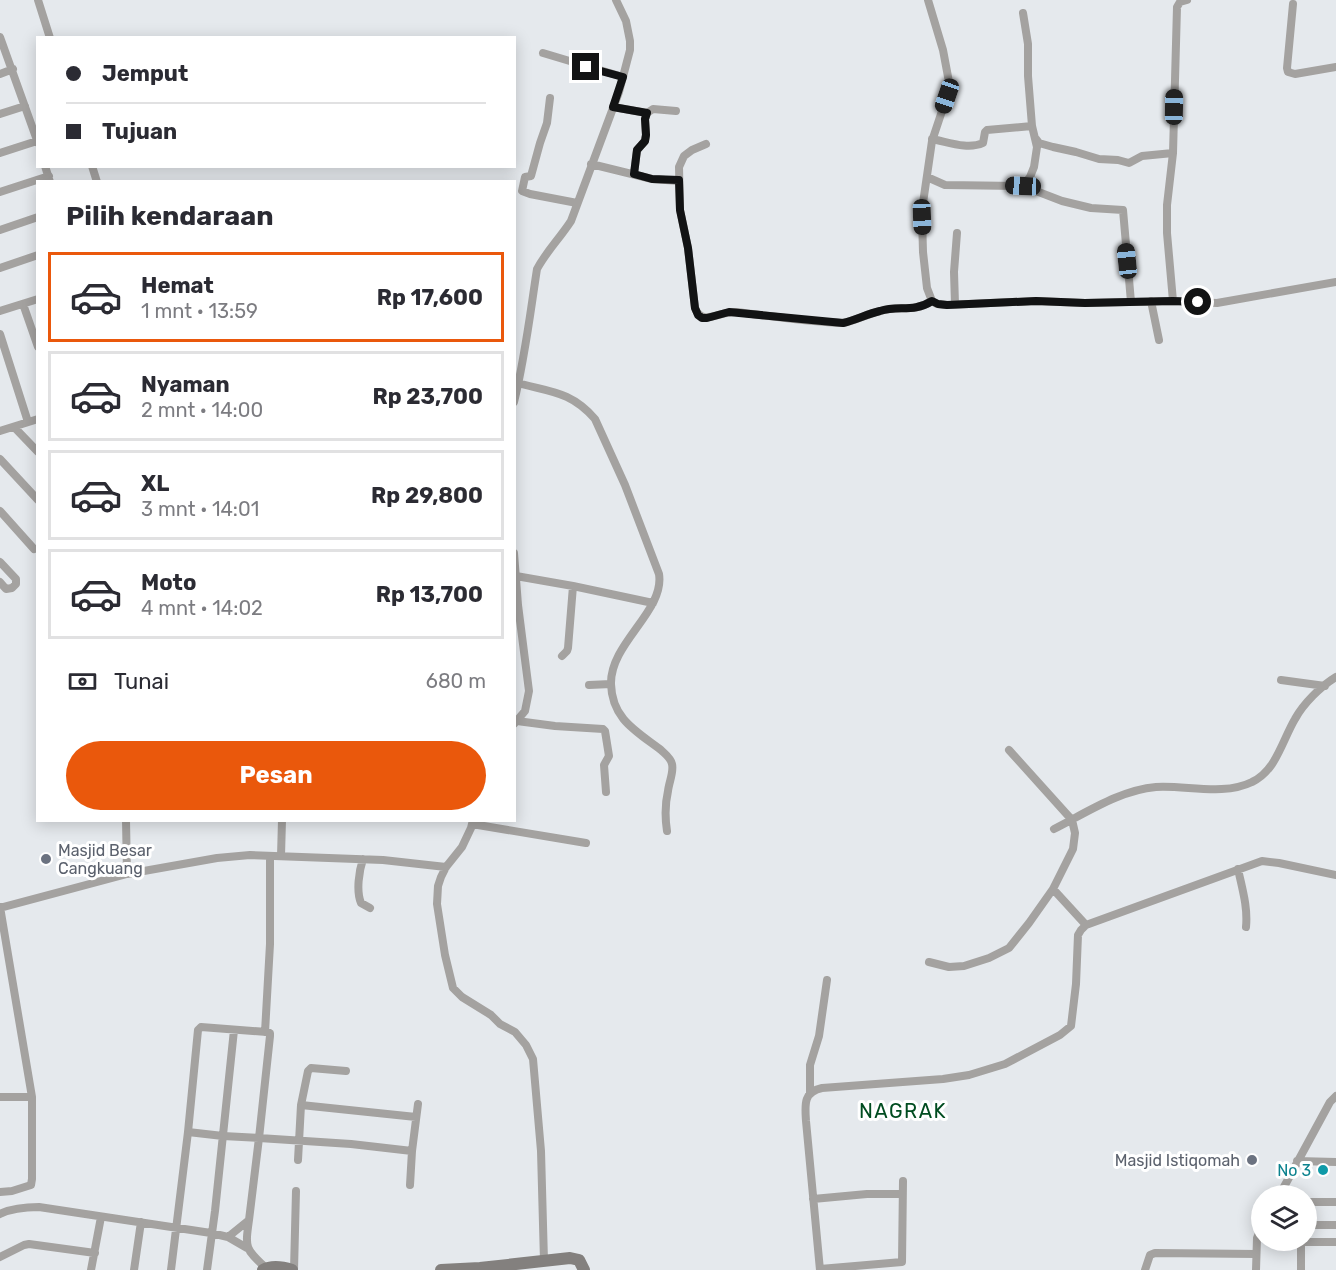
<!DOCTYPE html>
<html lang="id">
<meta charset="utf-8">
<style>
body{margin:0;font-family:Rubik,sans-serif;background:#f7f7f7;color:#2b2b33;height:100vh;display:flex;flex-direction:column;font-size:22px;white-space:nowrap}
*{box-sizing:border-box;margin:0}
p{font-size:20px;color:#7c7c81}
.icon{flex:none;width:33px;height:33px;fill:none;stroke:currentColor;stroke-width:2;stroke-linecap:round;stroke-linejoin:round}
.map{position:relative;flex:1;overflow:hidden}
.details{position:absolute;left:36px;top:180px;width:480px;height:642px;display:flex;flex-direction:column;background:#fff;border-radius:0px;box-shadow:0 3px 15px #0003}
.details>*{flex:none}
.hud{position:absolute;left:36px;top:36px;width:480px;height:132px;border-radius:0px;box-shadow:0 3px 15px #0003;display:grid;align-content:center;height:132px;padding:0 30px;background:#fff}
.tools{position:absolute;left:1251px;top:1185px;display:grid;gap:12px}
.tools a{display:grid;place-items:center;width:66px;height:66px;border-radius:50%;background:#fff;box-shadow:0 3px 15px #0003;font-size:30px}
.end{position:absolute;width:27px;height:27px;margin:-14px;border:8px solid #121314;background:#fff;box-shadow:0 0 0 3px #fff}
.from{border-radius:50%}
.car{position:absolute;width:18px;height:36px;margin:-18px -9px;border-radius:8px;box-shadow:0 0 4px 2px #0007;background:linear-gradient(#222 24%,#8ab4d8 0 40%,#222 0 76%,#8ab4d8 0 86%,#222 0)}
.hud b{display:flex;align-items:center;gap:21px;height:57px;font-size:22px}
.hud b+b{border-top:2px solid #e1e1e2}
.hud i{width:15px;height:15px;background:#2b2b33}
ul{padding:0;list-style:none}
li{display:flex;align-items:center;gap:18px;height:90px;margin:0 12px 9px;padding:0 18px;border:3px solid #e1e1e2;border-radius:0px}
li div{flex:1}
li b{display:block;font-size:22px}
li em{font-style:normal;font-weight:700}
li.current{border-color:#ea580c}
li>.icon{width:54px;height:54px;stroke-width:1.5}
h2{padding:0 30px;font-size:27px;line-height:72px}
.pay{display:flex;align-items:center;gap:15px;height:66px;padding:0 30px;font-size:22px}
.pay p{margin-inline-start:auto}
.action{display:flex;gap:12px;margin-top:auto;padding:12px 30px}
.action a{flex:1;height:69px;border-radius:36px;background:#ea580c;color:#fff;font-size:24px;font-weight:700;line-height:69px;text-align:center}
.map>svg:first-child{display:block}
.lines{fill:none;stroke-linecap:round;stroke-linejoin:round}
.street{stroke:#a4a2a0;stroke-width:8}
.secondary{stroke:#83807e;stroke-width:12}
.route{stroke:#121314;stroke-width:8}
.worship-dot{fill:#6b7280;stroke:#fff;stroke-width:2}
.culture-dot{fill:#0f9aa8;stroke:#fff;stroke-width:2}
.labels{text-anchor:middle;stroke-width:6;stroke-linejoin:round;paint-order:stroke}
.worship-label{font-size:16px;fill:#5b616d;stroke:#fff;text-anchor:start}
.culture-label{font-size:16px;fill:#0d838f;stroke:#fff;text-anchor:end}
.quarter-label{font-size:20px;letter-spacing:1.5px;fill:#004c20;stroke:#fff}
</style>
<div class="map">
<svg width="1336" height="1270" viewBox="0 0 1336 1270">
<rect width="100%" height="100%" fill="#e5e9ed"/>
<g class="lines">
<path class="street" d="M38 0 50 38
M928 0 943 50 949 82 947 96 932 141 923 203 922 217 923 252 927 288 932 301 937 304 947 305 1036 301 1085 303 1173 301 1217 303 1336 282
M1293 4 1287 68 1288 72 1295 74 1336 67
M0 37 38 143
M543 53 623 77
M0 74 13 69
M550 98 547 123 540 143 531 176 525 177 522 191 530 194 577 203
M613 107 647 113
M0 114 25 106
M932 139C948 142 968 150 983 143L985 132 987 130 1032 126
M1036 139 1039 143 1053 147 1076 152 1099 159 1118 160 1129 163 1142 156 1173 153
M706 144 692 150 684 156 679 167 680 210 688 248 695 308C702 327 719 311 736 312 771 316 807 322 843 323 857 320 867 314 880 311 899 305 913 313 932 301
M0 153 37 141
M591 164 652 179 679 181
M45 166 50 182
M92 166 97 182
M634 174 637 150 645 141 646 135 645 119 647 113 653 109 676 111
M927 177 945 185 1023 186 1030 177 1034 167 1037 147 1032 126 1028 76V44L1023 13
M1023 186 1062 201 1091 208 1123 210 1131 302
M0 192 49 176
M0 230 38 217
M0 268 38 255
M1151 301 1159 340
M1173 301 1167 233V205L1173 153 1177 7 1180 2 1187 0
M23 304 38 347
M955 304 954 272 957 233
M0 311 38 299
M0 334 28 422
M514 382C548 392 570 390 595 419L625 485 659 574C665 611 610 643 611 684 612 719 636 731 661 750 665 754 671 758 672 764 674 772 669 782 668 791 665 804 665 818 667 831
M514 402C525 358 530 314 537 269 546 252 560 238 571 221L619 92 630 50V41L626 21 616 0
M14 427 38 452
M0 431 38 419
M0 459 38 500
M0 511 34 549
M514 553 518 605 529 691 525 711 514 724
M0 562 16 579V584L12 588 6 589 0 582
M516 576 573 586 653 603
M562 656 567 651 568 648 573 586
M1281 680 1325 686
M589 685 611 684
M517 721 555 726 603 729 605 731 609 756 604 765 606 792
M126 820 127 874
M473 820 471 828 462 847 446 867 441 877 438 886 437 904 445 955 453 988 462 997 491 1015 500 1024 515 1032 526 1045 533 1059 541 1151 544 1261
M472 824 586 843
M1054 829C1086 813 1120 790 1156 787 1186 785 1224 796 1252 782 1276 771 1282 741 1295 719 1303 704 1321 686 1336 677
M281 856 282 820
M363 859C359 871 356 891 361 903L370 908
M1238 869C1242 888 1248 907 1246 927
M1053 889 1086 925
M0 907 32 1097V1179L31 1185 12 1191 0 1192
M0 908 127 874 217 858 250 855 383 860 446 867
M929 962 949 967 964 966 989 958 1009 948 1029 923 1053 889 1073 849 1075 833 1072 820 1009 750
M265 1032 270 944V856
M810 1094V1065L819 1036 827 980
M0 1097H32
M301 1105 416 1117
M188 1132 198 1030 201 1027 267 1032 270 1033V1036L259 1138 351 1144 412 1151 410 1185
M412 1151 418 1104
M298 1160 301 1105 308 1071 311 1068 346 1071
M1297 1161 1336 1162
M1279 1196 1330 1102 1336 1096
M813 1199 867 1194H902
M1306 1202H1336
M0 1214C12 1208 25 1207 39 1207L211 1233 228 1237 247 1248
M1306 1225H1336
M228 1237 249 1220C245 1248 245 1249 266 1268
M1301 1242H1336
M0 1257 24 1245 29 1244 95 1253
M820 1269 902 1262 903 1181
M91 1270 101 1217
M134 1270 141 1222
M171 1270 188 1132 223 1136 259 1138 249 1220
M207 1270 215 1211 234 1030
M294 1270 296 1191
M820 1270 806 1121C805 1105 803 1092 822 1088L943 1079 969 1075 1005 1064 1060 1035 1071 1026 1076 984 1078 935 1081 930 1086 925 1262 861 1279 863 1336 875
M1145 1270 1150 1255 1155 1253 1256 1254
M1256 1270 1257 1238 1262 1226
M1301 1270V1240"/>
<path class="secondary" d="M263 1270C272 1265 283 1267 292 1270
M441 1270 480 1268 570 1258 579 1260 584 1270"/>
</g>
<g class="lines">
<path class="route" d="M586 67 623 77 613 107 647 113 645 119 646 135 645 141 637 150 634 174 652 179 679 180 680 210 688 248 695 308 698 315 702 318H707L729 312 843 323C856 320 867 314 880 311 899 305 913 313 932 301L938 304 947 305 1036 301 1085 303 1173 301 1198 302"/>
</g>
<g class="worship-dot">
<circle cx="46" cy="859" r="6"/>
<circle cx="1252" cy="1160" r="6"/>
</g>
<circle class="culture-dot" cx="1323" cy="1170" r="6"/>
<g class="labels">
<g class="worship-label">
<text x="58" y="856">Masjid Besar<tspan x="58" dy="18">Cangkuang</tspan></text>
<text x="1240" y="1166" text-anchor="end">Masjid Istiqomah</text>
</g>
<g class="culture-label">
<text x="1311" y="1176">No 3</text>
</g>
<g class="quarter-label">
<text x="903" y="1118">NAGRAK</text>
</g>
</g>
</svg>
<div class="tools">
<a><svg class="icon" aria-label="layers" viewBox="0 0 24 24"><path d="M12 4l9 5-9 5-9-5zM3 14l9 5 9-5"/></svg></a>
</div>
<i class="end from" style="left:1198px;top:302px"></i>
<i class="end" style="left:586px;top:67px"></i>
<i class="car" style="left:947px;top:96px;rotate:199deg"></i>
<i class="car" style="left:1174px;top:107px;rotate:1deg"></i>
<i class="car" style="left:1023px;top:186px;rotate:273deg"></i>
<i class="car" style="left:922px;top:217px;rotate:178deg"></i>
<i class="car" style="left:1127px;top:261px;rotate:354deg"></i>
<div class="hud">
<b><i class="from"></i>Jemput</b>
<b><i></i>Tujuan</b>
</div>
<section class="details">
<h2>Pilih kendaraan</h2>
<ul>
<li class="current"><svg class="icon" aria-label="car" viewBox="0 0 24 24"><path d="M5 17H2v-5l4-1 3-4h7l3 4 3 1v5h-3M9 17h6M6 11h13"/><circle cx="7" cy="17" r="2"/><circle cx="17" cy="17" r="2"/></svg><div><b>Hemat</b><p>1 mnt · 13:59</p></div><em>Rp 17,600</em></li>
<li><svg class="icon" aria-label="car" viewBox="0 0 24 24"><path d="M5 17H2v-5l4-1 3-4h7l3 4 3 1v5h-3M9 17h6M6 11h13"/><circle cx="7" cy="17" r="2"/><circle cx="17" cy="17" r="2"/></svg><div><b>Nyaman</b><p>2 mnt · 14:00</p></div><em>Rp 23,700</em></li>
<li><svg class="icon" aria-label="car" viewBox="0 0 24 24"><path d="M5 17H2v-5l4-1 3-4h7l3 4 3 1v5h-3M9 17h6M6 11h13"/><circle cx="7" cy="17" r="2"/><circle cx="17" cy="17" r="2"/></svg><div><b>XL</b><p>3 mnt · 14:01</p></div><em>Rp 29,800</em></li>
<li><svg class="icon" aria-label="car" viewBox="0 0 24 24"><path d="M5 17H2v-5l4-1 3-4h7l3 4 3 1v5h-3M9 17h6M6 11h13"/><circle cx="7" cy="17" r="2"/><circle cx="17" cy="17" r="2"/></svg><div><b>Moto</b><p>4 mnt · 14:02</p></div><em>Rp 13,700</em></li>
</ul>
<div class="pay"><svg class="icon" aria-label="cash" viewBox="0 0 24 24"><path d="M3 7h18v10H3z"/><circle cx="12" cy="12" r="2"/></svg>Tunai<p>680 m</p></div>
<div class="action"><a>Pesan</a></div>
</section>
</div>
